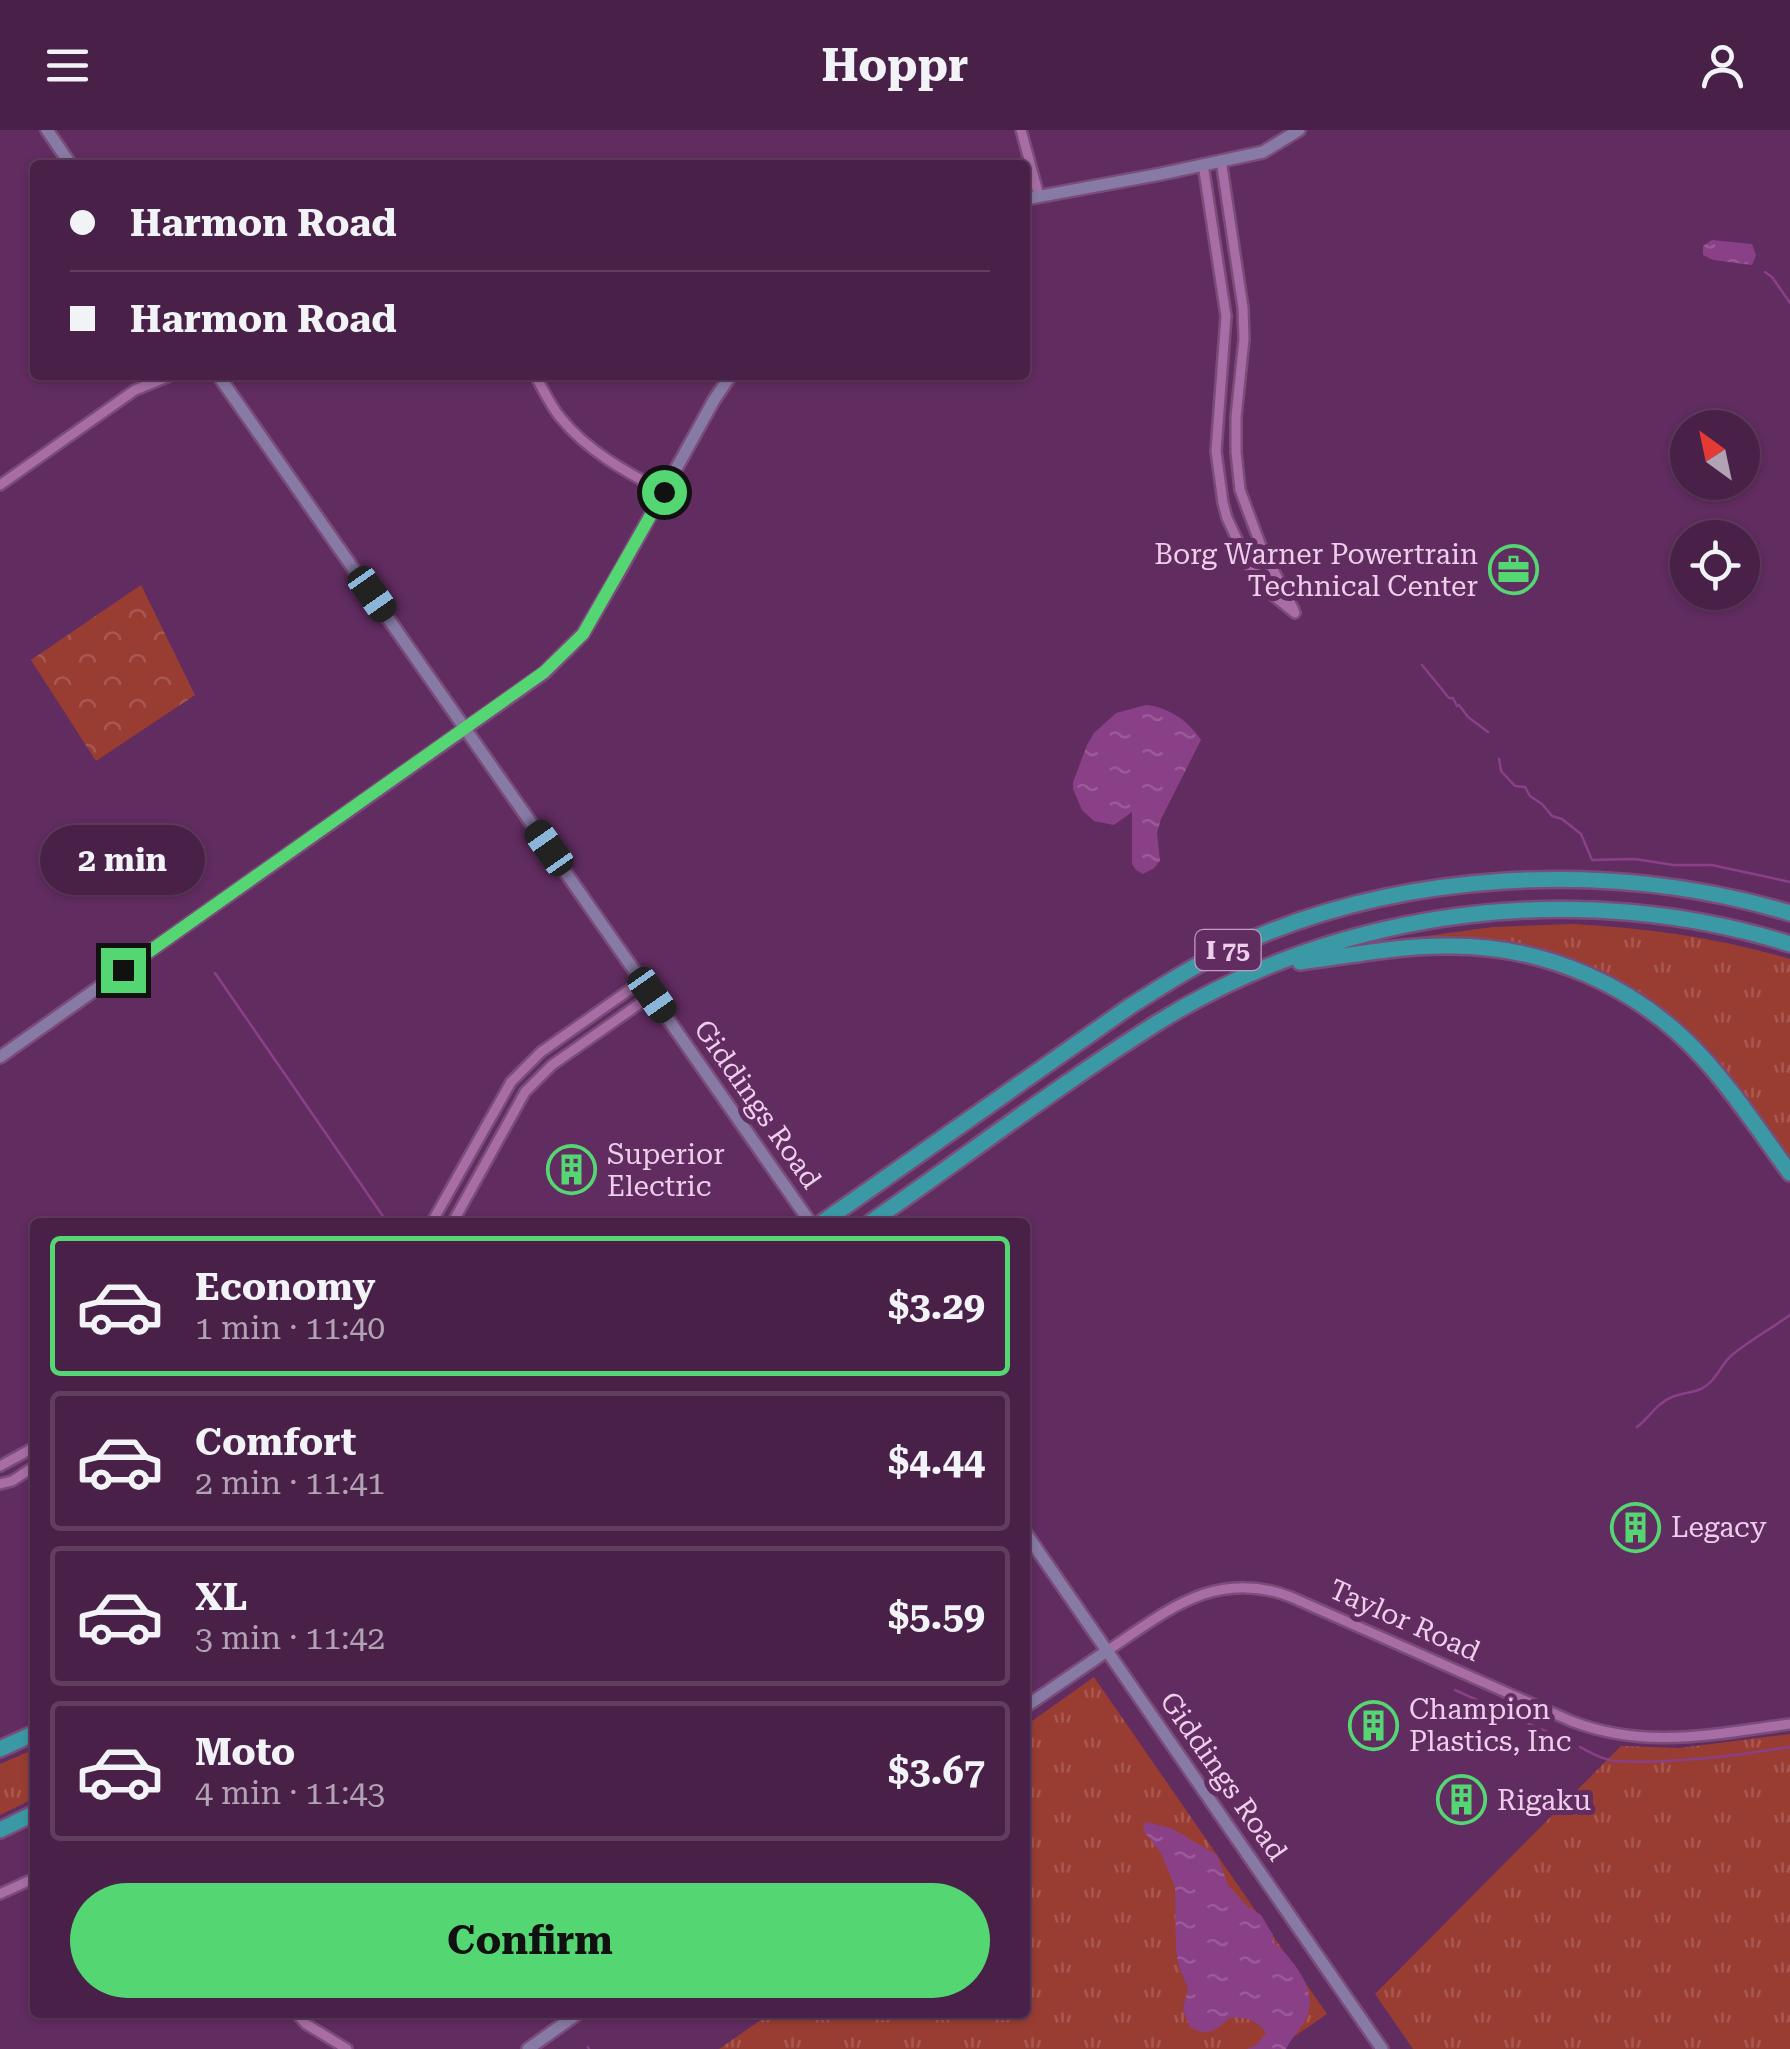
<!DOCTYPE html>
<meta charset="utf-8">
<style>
body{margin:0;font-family:"Roboto Serif",serif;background:#50294f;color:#f1f3f6;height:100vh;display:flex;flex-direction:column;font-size:38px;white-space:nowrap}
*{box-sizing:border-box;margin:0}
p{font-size:32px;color:#b1a3b4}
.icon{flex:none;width:55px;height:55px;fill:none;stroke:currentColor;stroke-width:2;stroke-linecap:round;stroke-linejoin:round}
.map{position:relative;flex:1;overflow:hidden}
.drawer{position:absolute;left:30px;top:1088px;width:1000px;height:800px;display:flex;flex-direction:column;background:#492148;border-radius:10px;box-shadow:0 2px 8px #0004,0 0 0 2px #613e60}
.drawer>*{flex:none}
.top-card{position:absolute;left:30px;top:30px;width:1000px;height:220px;border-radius:10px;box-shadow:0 2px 8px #0004,0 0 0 2px #613e60;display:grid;align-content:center;height:220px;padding:0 40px;background:#492148}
.needle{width:65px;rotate:327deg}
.fabs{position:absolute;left:1670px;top:280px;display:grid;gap:20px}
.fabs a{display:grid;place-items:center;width:90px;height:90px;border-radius:50%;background:#492148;box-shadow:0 2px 8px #0004,0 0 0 2px #613e60;font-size:50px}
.end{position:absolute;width:45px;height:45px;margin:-22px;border:12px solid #54d672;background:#111;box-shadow:0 0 0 5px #111}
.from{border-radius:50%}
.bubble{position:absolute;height:70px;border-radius:35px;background:#492148;box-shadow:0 2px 8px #0004,0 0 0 2px #613e60;font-size:32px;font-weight:700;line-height:70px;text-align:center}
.car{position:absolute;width:30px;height:60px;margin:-30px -15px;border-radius:12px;box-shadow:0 0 8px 2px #0007;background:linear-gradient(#222 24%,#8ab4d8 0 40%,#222 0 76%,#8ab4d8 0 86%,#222 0)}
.top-card b{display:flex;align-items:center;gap:35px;height:95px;font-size:38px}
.top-card b+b{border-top:2px solid #613e60}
.top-card i{width:25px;height:25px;background:#f1f3f6}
ul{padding:18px 0 0;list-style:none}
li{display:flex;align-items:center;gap:30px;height:140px;margin:0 20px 15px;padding:0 20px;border:5px solid #613e60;border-radius:10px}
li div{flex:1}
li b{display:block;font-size:38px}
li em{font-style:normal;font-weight:700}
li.active{border-color:#54d672}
li>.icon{width:90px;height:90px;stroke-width:1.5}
.action{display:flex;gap:20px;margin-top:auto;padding:20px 40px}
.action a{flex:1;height:115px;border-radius:60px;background:#54d672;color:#111;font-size:40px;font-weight:700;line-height:115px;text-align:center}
header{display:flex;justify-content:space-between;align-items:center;height:130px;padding:0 40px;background:#492148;font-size:45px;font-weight:700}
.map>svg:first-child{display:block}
.grass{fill:url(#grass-tufts)}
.forest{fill:url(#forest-crowns)}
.water{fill:url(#water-ripples)}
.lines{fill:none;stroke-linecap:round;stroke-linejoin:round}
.stream{stroke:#894087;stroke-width:2.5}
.street-casing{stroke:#7a4c79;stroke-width:14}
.secondary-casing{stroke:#7a4c79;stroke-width:16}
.highway-casing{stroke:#7a4c79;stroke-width:20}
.street{stroke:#a76da4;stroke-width:9}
.secondary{stroke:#877aa5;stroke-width:11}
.highway{stroke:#3b99a6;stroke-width:15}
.route{stroke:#54d672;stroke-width:12}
.labels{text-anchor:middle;stroke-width:10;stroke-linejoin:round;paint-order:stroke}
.shield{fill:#612c60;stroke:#c49dc1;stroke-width:2.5}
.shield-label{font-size:25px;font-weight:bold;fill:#eeceeb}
.poi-label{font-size:28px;fill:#eeceeb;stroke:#612c60;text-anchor:start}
.street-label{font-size:28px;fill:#eeceeb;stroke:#612c60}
</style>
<header><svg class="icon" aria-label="menu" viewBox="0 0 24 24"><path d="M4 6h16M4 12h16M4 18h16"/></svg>Hoppr<svg class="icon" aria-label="person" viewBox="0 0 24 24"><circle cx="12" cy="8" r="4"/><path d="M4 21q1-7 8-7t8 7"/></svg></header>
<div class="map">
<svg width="1790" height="1919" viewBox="0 0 1790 1919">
<defs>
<pattern id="grass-tufts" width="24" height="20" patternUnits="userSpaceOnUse" patternTransform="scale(2.5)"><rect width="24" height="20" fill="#993d33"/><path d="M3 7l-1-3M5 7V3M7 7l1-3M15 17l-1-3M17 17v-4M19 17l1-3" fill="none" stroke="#a85851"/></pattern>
<pattern id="forest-crowns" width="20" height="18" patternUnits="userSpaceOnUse" patternTransform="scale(2.5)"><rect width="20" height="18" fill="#993d33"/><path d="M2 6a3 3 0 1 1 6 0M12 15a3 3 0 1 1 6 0" fill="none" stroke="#a85851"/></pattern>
<pattern id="water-ripples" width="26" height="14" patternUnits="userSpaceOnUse" patternTransform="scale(2.5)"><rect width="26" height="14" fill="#894087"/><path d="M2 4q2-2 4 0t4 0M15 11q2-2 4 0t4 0" fill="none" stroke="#9a5a98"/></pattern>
</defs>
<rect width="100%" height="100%" fill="#612c60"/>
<path class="grass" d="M1573 794C1647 798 1719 808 1790 829V1035L1729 952 1599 843 1420 811 1419 807 1493 797Z
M1094 1547 1327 1884 1276 1919H719L771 1883 1025 1882V1596Z
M1790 1604V1919H1413L1375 1864 1621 1616 1680 1618Z
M35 1619V1668L0 1685V1634Z"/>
<path class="forest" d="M141 455 195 565 96 631 31 530Z"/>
<path class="water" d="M1712 110 1752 114 1756 125 1752 135 1713 130 1703 125V116Z
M1146 575C1168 577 1189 591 1201 610L1161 689 1157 703 1160 731 1154 738 1143 744 1136 740 1132 734V682L1114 695 1094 691 1082 680 1073 659V652L1087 615 1094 603 1116 583Z
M1145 1692 1171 1698 1217 1725 1228 1755 1247 1776 1261 1785 1273 1805V1811C1291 1828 1319 1859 1307 1886 1302 1898 1291 1908 1286 1919H1247L1256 1915 1266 1903C1258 1890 1244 1886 1229 1888 1217 1901 1206 1907 1190 1897L1183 1880 1188 1858 1179 1837 1176 1820 1175 1757 1161 1723 1143 1700Z"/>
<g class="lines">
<path class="stream" d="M1765 142 1772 147 1790 173
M1422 535 1449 568H1453L1457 576 1459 575 1468 587 1488 602
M1499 629 1501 641 1515 656 1525 657 1530 666 1542 674 1552 686 1562 689 1581 704 1592 730 1635 729 1673 735H1712L1790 752
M215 843 387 1092
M1637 1297C1649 1288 1657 1273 1672 1267 1681 1263 1692 1263 1701 1259 1716 1252 1720 1235 1732 1225 1750 1210 1771 1199 1790 1185
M1455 1560 1554 1605
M1580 1617C1591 1623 1603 1630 1616 1631 1673 1634 1733 1626 1790 1617
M588 1917 589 1919"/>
<defs>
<path id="street" d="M1021 0 1039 66
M1221 30 1243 178 1244 209 1236 287V322L1240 360 1261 416 1294 480
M1203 34 1226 186 1216 321 1223 373 1227 388 1247 431 1265 459 1295 483
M535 245C543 259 550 275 560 287 587 321 626 342 664 362
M0 355 135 260 172 245
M432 1092 511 952 541 922 642 851
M453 1092 525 962 552 935 652 865
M0 1336 35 1317
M0 1354 12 1351 35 1336
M1107 1521C1167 1481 1215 1438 1291 1467L1571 1591C1646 1620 1714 1604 1790 1594
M0 1764 35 1748
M295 1882 306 1894 347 1919"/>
<path id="secondary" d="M47 0 71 35
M1025 69 1161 44 1263 22 1299 0
M218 245 810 1092
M0 927 544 543 583 504 622 437 714 270 731 245
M1025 1402 1382 1919
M1025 1577 1107 1521
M528 1919 580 1882"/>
<path id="highway" d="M1300 832C1348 826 1396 816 1444 816 1542 814 1637 855 1703 928 1735 963 1762 1005 1790 1043
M823 1092 1129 877C1159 858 1189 838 1221 823 1391 740 1610 728 1790 783
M871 1092C966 1026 1059 955 1157 893 1342 777 1582 748 1790 814
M0 1619 35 1603
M0 1700 35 1683"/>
</defs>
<use href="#street" class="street-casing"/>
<use href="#secondary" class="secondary-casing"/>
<use href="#highway" class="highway-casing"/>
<use href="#street" class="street"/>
<use href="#secondary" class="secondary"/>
<use href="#highway" class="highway"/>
</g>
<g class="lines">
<path class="route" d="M123 840 544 542 583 504 664 362"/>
</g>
<defs>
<symbol id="office-ring" viewBox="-11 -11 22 22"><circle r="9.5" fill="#612c60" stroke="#54d672" stroke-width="1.5"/><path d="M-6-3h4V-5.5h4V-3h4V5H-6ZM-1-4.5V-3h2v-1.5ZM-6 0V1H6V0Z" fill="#54d672"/></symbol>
<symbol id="building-ring" viewBox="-11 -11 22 22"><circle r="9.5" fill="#612c60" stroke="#54d672" stroke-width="1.5"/><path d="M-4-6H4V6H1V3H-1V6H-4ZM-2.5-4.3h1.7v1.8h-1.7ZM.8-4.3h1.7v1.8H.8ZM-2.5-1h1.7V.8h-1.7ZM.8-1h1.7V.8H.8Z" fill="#54d672"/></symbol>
</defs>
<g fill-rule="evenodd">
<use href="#office-ring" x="1486" y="412" width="55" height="55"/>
<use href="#building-ring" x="544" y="1012" width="55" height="55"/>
<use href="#building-ring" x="1608" y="1370" width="55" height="55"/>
<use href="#building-ring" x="1346" y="1568" width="55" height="55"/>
<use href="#building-ring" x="1434" y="1642" width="55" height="55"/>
</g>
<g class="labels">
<rect class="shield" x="1195.5" y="800" width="65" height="40" rx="8"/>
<g class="shield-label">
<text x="1228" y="829">I 75</text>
</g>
<g class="poi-label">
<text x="1478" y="434" text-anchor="end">Borg Warner Powertrain<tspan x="1478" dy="32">Technical Center</tspan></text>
<text x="607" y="1034">Superior<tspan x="607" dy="32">Electric</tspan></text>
<text x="1671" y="1407">Legacy</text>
<text x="1409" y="1589">Champion<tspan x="1409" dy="32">Plastics, Inc</tspan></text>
<text x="1497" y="1680">Rigaku</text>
</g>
<g class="street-label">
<text transform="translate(758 974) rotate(55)" y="10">Giddings Road</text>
<text transform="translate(1405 1490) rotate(24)" y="10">Taylor Road</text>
<text transform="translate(1224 1646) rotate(55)" y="10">Giddings Road</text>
</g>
</g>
</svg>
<div class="fabs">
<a><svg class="needle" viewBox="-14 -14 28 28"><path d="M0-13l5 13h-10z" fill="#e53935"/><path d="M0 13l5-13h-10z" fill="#b1a3b4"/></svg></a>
<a><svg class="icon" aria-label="locate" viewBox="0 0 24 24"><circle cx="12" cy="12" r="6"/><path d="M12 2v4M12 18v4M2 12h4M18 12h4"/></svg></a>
</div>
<i class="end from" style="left:664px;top:362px"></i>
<i class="end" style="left:123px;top:840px"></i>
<div class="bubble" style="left:40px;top:695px;width:165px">2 min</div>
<i class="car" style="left:372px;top:464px;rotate:145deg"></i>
<i class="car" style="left:549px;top:718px;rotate:325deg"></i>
<i class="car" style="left:652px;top:865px;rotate:145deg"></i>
<div class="top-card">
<b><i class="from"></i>Harmon Road</b>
<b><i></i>Harmon Road</b>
</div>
<section class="drawer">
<ul>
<li class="active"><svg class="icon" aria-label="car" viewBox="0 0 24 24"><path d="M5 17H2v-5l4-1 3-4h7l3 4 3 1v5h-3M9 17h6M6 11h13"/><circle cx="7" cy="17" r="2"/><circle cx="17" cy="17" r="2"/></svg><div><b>Economy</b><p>1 min · 11:40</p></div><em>$3.29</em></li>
<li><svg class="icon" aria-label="car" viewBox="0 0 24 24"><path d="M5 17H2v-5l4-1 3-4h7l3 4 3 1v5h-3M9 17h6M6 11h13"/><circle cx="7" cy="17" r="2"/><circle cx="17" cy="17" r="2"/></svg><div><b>Comfort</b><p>2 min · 11:41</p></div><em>$4.44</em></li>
<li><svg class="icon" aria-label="car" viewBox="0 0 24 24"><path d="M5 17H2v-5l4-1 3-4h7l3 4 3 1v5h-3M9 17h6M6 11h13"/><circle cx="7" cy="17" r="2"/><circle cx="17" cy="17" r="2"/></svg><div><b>XL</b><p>3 min · 11:42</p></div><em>$5.59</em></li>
<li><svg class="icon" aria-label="car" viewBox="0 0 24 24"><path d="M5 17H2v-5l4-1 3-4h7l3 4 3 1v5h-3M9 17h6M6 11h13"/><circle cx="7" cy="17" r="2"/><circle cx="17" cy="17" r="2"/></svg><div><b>Moto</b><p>4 min · 11:43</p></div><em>$3.67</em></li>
</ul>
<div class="action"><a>Confirm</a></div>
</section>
</div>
